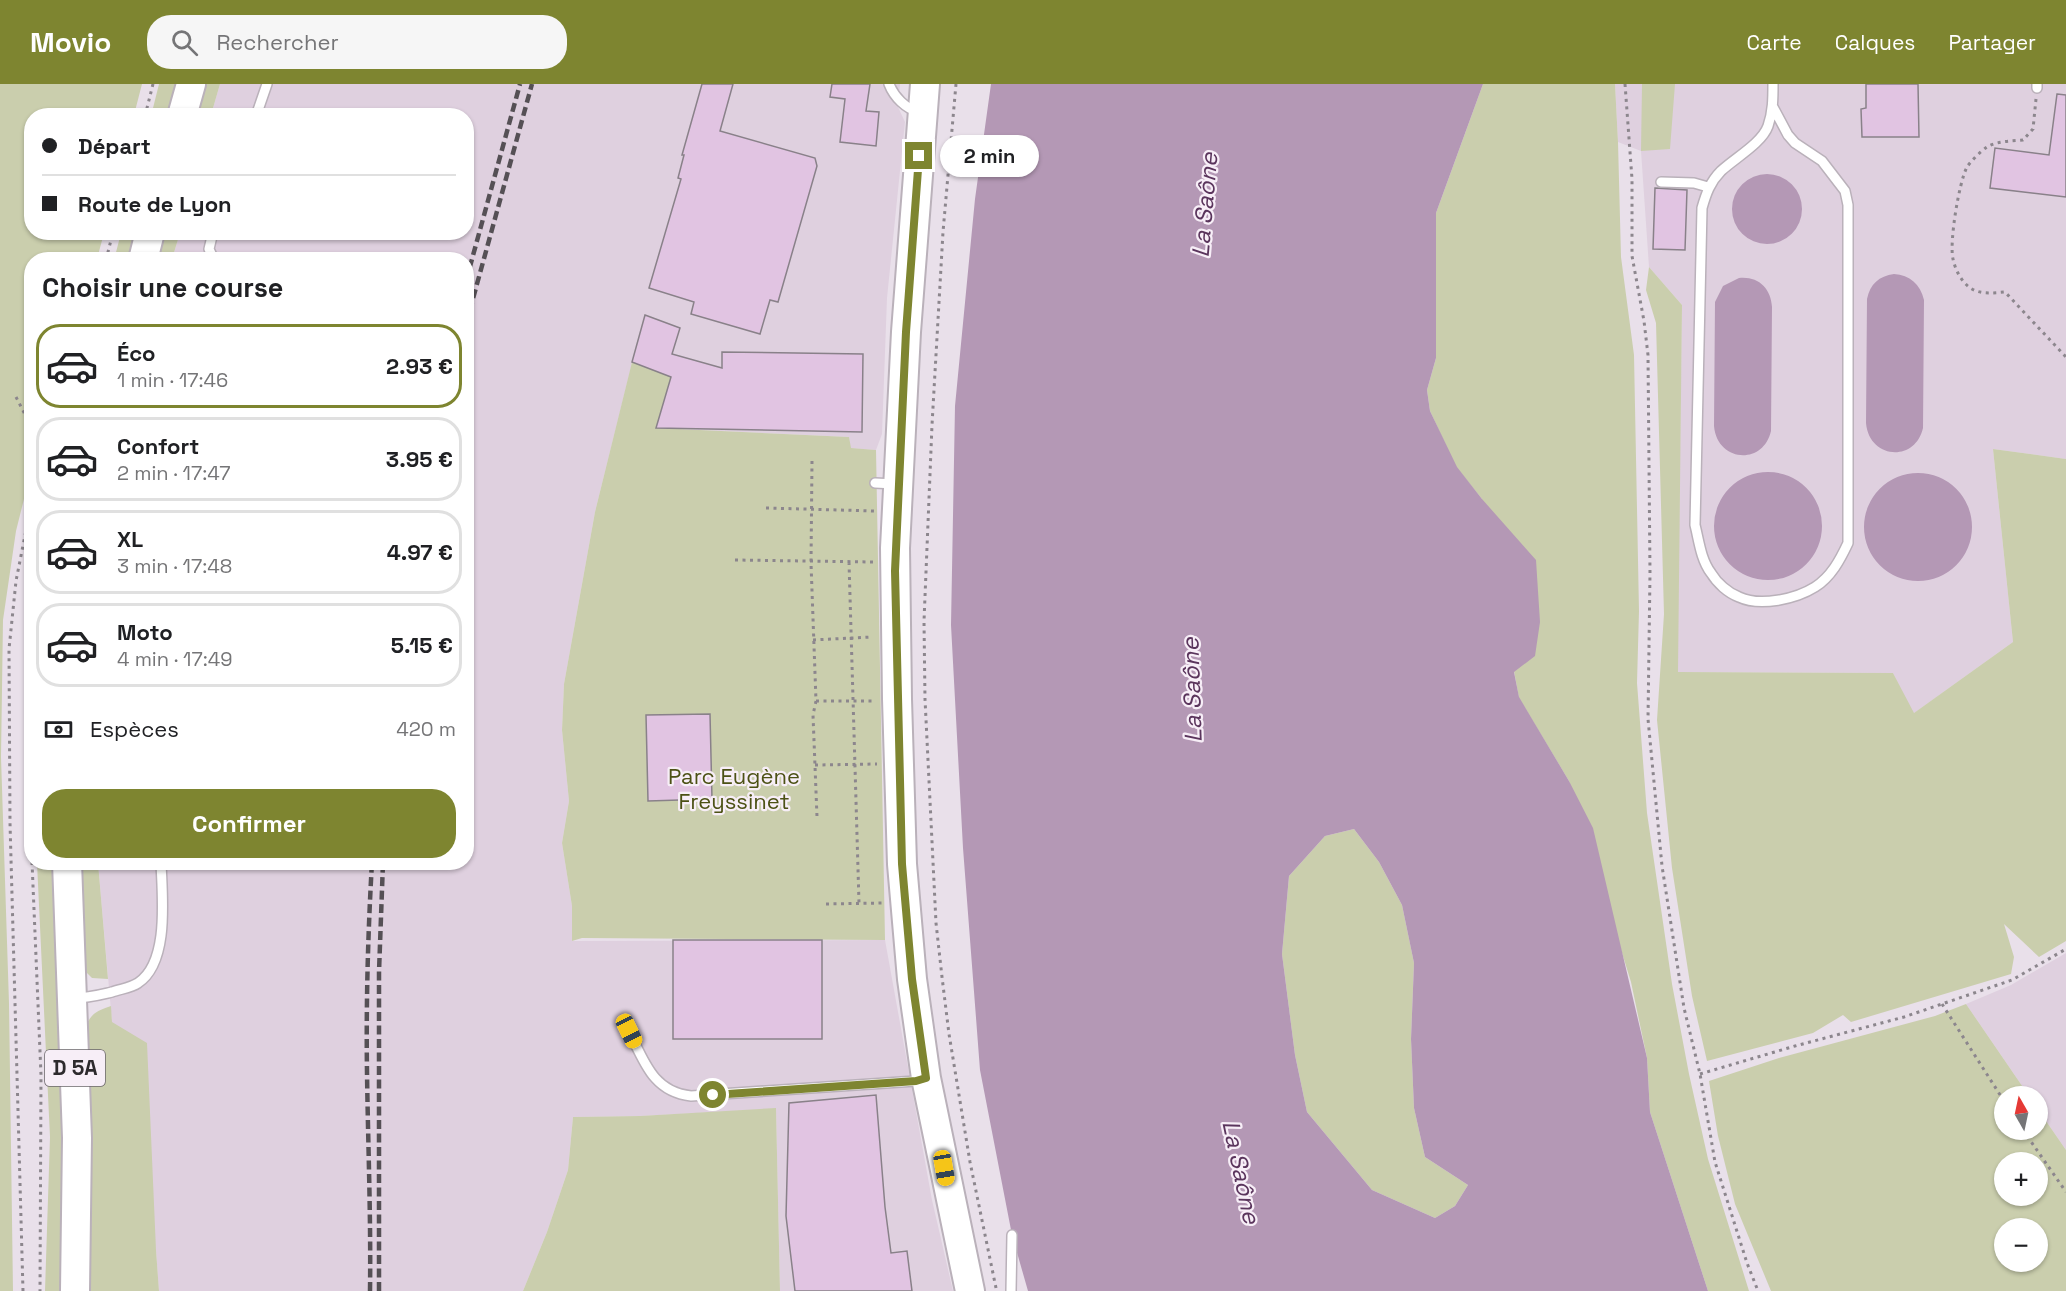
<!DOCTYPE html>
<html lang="fr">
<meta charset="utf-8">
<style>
body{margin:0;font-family:"Space Grotesk",sans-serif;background:#f6f6f6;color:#202124;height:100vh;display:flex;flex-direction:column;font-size:22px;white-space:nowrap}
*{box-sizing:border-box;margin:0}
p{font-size:20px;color:#757577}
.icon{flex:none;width:33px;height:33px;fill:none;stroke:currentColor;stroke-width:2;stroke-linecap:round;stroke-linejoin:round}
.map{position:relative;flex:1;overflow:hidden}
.side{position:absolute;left:24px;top:168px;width:450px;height:618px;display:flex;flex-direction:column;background:#fff;border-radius:24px;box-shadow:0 2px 4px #0004}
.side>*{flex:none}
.banner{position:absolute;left:24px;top:24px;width:450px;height:132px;border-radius:24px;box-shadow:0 2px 4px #0004;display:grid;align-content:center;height:132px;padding:0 18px;background:#fff}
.needle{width:39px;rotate:351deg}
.buttons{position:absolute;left:1994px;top:1002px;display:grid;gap:12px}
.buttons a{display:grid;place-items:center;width:54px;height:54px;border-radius:50%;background:#fff;box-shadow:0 2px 4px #0004;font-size:30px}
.end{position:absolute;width:27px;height:27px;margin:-14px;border:8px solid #7e8530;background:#fff;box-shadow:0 0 0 3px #fff}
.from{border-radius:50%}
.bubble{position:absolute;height:42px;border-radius:21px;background:#fff;box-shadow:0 2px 4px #0004;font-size:20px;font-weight:700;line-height:42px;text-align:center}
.car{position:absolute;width:18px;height:36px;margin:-18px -9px;border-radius:8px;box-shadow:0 0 4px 2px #0007;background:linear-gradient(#f5c518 24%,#345 0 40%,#f5c518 0 76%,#345 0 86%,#f5c518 0)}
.banner b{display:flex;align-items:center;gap:21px;height:57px;font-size:22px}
.banner b+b{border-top:2px solid #e0e0e0}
.banner i{width:15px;height:15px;background:#202124}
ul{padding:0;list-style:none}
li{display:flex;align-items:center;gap:18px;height:84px;margin:0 12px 9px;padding:0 6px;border:3px solid #e0e0e0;border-radius:24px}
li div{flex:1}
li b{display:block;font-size:22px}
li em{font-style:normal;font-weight:700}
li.active{border-color:#7e8530}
li>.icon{width:54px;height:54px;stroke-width:1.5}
h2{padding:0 18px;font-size:27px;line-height:72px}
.pay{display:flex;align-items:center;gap:15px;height:66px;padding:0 18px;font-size:22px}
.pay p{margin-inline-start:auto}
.action{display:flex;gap:12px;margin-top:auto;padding:12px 18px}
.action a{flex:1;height:69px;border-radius:24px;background:#7e8530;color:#fff;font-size:24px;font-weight:700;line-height:69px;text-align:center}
header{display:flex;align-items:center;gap:36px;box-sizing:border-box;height:84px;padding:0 30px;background:#7e8530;color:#fff}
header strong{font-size:28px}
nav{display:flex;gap:33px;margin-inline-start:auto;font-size:21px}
.search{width:420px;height:54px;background:#f6f6f6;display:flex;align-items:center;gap:15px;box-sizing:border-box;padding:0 21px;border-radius:24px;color:#757577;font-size:22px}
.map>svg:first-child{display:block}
.built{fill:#dfd0df}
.green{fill:#cacead;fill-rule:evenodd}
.water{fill:#b498b5;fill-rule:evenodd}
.building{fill:#e1c4e2;stroke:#898189;stroke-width:1.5}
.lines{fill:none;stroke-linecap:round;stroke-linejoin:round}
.lane-casing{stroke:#bab1ba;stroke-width:12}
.primary-casing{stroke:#bab1ba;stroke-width:32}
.path{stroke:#8c868d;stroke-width:3;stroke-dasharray:3 4.5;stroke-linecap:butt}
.lane{stroke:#fff;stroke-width:9}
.primary{stroke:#fff;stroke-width:28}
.rail{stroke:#555055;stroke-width:4.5;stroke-dasharray:9 4.5;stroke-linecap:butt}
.route{stroke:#7e8530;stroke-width:8}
.labels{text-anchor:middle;stroke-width:4.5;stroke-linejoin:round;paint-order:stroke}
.shield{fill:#f7eef7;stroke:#6a656a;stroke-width:1.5}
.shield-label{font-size:21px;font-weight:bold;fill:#2d2a2d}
.park-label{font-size:22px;fill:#4c5115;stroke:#f7eef7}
.water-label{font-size:24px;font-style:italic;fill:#5a345c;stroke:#f7eef7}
</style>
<header>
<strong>Movio</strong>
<div class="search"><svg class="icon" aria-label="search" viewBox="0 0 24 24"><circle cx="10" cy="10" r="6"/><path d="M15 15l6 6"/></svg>Rechercher</div>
<nav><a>Carte</a><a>Calques</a><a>Partager</a></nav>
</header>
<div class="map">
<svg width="2066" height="1207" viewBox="0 0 2066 1207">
<rect width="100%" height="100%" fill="#e9e0ea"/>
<path class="built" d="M220 0H900L898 23 905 38 887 214 882 350 876 366 850 364 849 353 656 344 665 291 632 279 595 428 564 600 562 646 569 717 562 759 572 822V857L885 856 932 1116 953 1207H780L776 1025 640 1032 573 1033 568 1086 547 1148 523 1207H159L156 1166 112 938 98 779 466 778V176L172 175 180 149 466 148V32L211 31Z
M1615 0H2066V375L1993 365 2013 558 1913 630 1893 589 1677 588 1682 221 1649 183 1641 67 1618 58Z
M2066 869V1066L2037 1024V1012H2029L1966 920 2011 901Z"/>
<path class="green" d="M0 0H142L134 31 32 32V148L104 149 97 175 32 176 31 387 16 447 3 536 1 673 9 919 13 1207H0Z
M159 0H180L169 31 151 32Z
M203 0H220L211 31 193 32Z
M1483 0H1615L1618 58 1621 173 1634 271 1639 527 1637 599 1647 729 1672 900 1689 990 1708 1075 1749 1207H1708L1650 1028 1647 974 1631 898 1569 697 1519 614 1482 415 1456 383 1430 327 1427 306 1436 274V129Z
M1642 0H1675L1670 65 1641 67Z
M121 149H137L130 175 114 176Z
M160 149H180L172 175 153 176Z
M1649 183 1682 221 1678 588 1893 589 1914 629 2013 558 1993 365 2066 375V857L2039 873 2004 840 2014 873 2011 890 1851 938 1843 931 1813 949 1707 977 1692 912 1672 784 1657 636 1664 530 1656 239 1646 206Z
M632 278 672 291 657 344 849 353 851 364 876 366 885 856 582 854 572 857V822L562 759 569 717 562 646 564 600 595 428Z
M1354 745 1379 778 1402 821 1414 879 1411 955 1414 1024 1425 1073 1468 1101 1455 1122 1435 1134 1372 1106 1307 1028 1295 971 1282 870 1289 792 1325 752Z
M37 779H56L67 1040 63 1207H45L50 1053Z
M78 779H98L108 895 92 894 84 886Z
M1966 920 2029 1012H2004V1046H2037V1024L2066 1066V1207H1771L1735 1120 1718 1052 1709 997 1779 974 1935 932ZM2004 1078H2037V1112H2004ZM2004 1144H2037V1178H2004Z
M111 922 112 938 147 959 156 1166 159 1207H85V945C90 930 96 927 111 922Z
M776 1024 780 1207H523L547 1148 568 1086 573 1033 640 1032Z"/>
<path class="water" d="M991 0H1483L1436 129V274L1427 306 1430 327 1457 383 1482 415 1536 476 1540 538 1535 572 1514 588 1519 613 1569 697 1593 744 1647 974 1650 1028 1708 1207H1028L1012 1151 980 986 963 764 951 541 955 322 975 115ZM1354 745 1379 778 1402 821 1414 879 1411 955 1414 1024 1425 1073 1468 1101 1455 1122 1435 1134 1372 1106 1307 1028 1295 971 1282 870 1289 792 1325 752Z
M1732 125a35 35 0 1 1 70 0a35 35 0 1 1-70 0Z
M1894 190C1910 191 1920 200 1924 216L1923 344C1915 379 1869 375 1866 339L1867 215C1870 200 1879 192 1894 190Z
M1739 194C1758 192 1771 204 1772 223L1771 347C1763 382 1717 378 1714 342L1715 218 1723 202Z
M1714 442a54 54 0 1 1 108 0a54 54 0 1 1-108 0Z
M1864 443a54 54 0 1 1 108 0a54 54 0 1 1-108 0Z"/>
<path class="building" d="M702 0H733L720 47 815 74 817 82 778 218 770 216 760 250 691 230 694 218 649 204 681 95 678 94 684 71H682Z
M832 0H870L866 27 879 28 876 62 840 58 845 15 830 13Z
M1866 0H1918L1919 53H1862L1861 25 1866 24Z
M2057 10 2066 11V113L1990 104 1995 64 2049 71Z
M1655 104 1687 106 1685 166 1653 165Z
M645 231 680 244 672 270 722 284V268L863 270 862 348 656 344 671 293 632 278Z
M710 630 712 715 648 717 646 631Z
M673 856H822V955H673Z
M876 1011 885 1123 891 1169 907 1167 912 1207H795L786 1132 789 1019Z"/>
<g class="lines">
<defs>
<path id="lane" d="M889 0C894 13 906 25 919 28
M2037 4V0
M1773 23 1788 51 1795 59 1822 77 1845 107 1848 121V459C1840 476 1831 493 1815 503 1796 515 1760 523 1739 513 1728 509 1717 499 1711 489 1701 476 1699 457 1695 441L1702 124C1706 110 1710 98 1721 87 1735 74 1762 59 1768 42 1773 28 1773 14 1773 0
M256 32 267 0
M1661 98 1694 99 1708 103
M213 148 209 165 214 176
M875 399 895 400
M75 914C88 914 99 911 112 908 120 905 131 904 138 899 170 878 162 811 161 778
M629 947C644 977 653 1008 691 1012L916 997 924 994
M1011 1207 1012 1151"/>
<path id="primary" d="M925 0 906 248 895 464 897 615 902 780 912 895 926 994 970 1207
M182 32 191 0
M143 176 150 148
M67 778 77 1054 75 1207"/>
</defs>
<use href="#lane" class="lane-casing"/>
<use href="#primary" class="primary-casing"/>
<path class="path" d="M956 0 943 148 932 341 924 537 925 615 936 839 942 893 949 950 970 1078 996 1204
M1625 0 1632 95V172L1644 237 1648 271 1650 489 1648 635 1662 782 1684 924 1700 990 1715 1078 1747 1179 1758 1207
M2036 15 2033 45 2023 56C2012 57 1997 57 1987 63 1981 67 1971 77 1967 83 1959 98 1949 159 1953 175 1955 185 1961 197 1969 203 1979 211 1993 209 2005 208L2066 273
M145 32 153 0
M106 176 113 148
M16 313 32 344
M812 377 811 479 816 617 813 631 817 733
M766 424 875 427
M735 476 874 478
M849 478 859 819
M32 543 28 655 32 752
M813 556 872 553
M816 617H876
M815 681 877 680
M32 778 41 991 40 1207
M826 820 883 819
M1942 920 2004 1017
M1700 990 1795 962 1904 933 2012 896 2066 865
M2023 1046 2066 1108
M23 1207 10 739 9 565 16 497 32 416"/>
<use href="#lane" class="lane"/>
<use href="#primary" class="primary"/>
<path class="rail" d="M466 197 520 0
M466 240 532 0
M370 1207C371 1134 368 1061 367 988 366 918 368 848 372 778
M379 1207V888L383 778"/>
</g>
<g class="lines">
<path class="route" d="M713 1011 916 997 926 994 912 895 902 780 895 487 906 248 919 72"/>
</g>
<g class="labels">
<rect class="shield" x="45" y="966" width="60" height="36" rx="4.5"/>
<g class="shield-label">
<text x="75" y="991">D 5A</text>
</g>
<g class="park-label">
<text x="734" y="700">Parc Eugène<tspan x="734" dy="25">Freyssinet</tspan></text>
</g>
<g class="water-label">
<text transform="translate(1205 121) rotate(-85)" y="8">La Saône</text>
<text transform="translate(1192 606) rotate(-92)" y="8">La Saône</text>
<text transform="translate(1241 1088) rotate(78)" y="8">La Saône</text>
</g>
</g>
</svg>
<div class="buttons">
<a><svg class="needle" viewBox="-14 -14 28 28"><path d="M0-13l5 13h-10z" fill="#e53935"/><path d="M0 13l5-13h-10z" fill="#757577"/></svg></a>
<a>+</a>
<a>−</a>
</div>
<i class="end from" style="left:713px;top:1011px"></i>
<i class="end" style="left:919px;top:72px"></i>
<div class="bubble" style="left:940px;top:51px;width:99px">2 min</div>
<i class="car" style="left:629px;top:947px;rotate:154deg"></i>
<i class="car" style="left:944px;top:1084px;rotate:170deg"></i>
<div class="banner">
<b><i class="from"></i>Départ</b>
<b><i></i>Route de Lyon</b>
</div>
<section class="side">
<h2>Choisir une course</h2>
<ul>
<li class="active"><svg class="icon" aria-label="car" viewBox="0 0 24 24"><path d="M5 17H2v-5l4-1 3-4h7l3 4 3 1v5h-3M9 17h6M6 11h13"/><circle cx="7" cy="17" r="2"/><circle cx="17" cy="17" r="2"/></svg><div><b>Éco</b><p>1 min · 17:46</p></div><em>2.93 €</em></li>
<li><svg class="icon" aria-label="car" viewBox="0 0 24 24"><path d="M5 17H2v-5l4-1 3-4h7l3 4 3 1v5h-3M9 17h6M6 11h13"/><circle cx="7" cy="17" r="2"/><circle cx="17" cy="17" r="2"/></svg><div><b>Confort</b><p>2 min · 17:47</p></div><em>3.95 €</em></li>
<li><svg class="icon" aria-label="car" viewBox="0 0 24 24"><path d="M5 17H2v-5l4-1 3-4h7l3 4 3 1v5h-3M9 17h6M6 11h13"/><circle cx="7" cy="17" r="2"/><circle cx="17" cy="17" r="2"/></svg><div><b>XL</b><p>3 min · 17:48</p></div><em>4.97 €</em></li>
<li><svg class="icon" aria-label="car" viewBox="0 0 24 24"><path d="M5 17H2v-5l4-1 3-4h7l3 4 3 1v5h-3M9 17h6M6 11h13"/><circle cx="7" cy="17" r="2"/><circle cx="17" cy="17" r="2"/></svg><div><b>Moto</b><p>4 min · 17:49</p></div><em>5.15 €</em></li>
</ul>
<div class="pay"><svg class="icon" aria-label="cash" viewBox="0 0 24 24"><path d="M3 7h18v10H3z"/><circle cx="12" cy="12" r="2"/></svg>Espèces<p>420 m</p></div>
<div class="action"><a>Confirmer</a></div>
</section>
</div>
